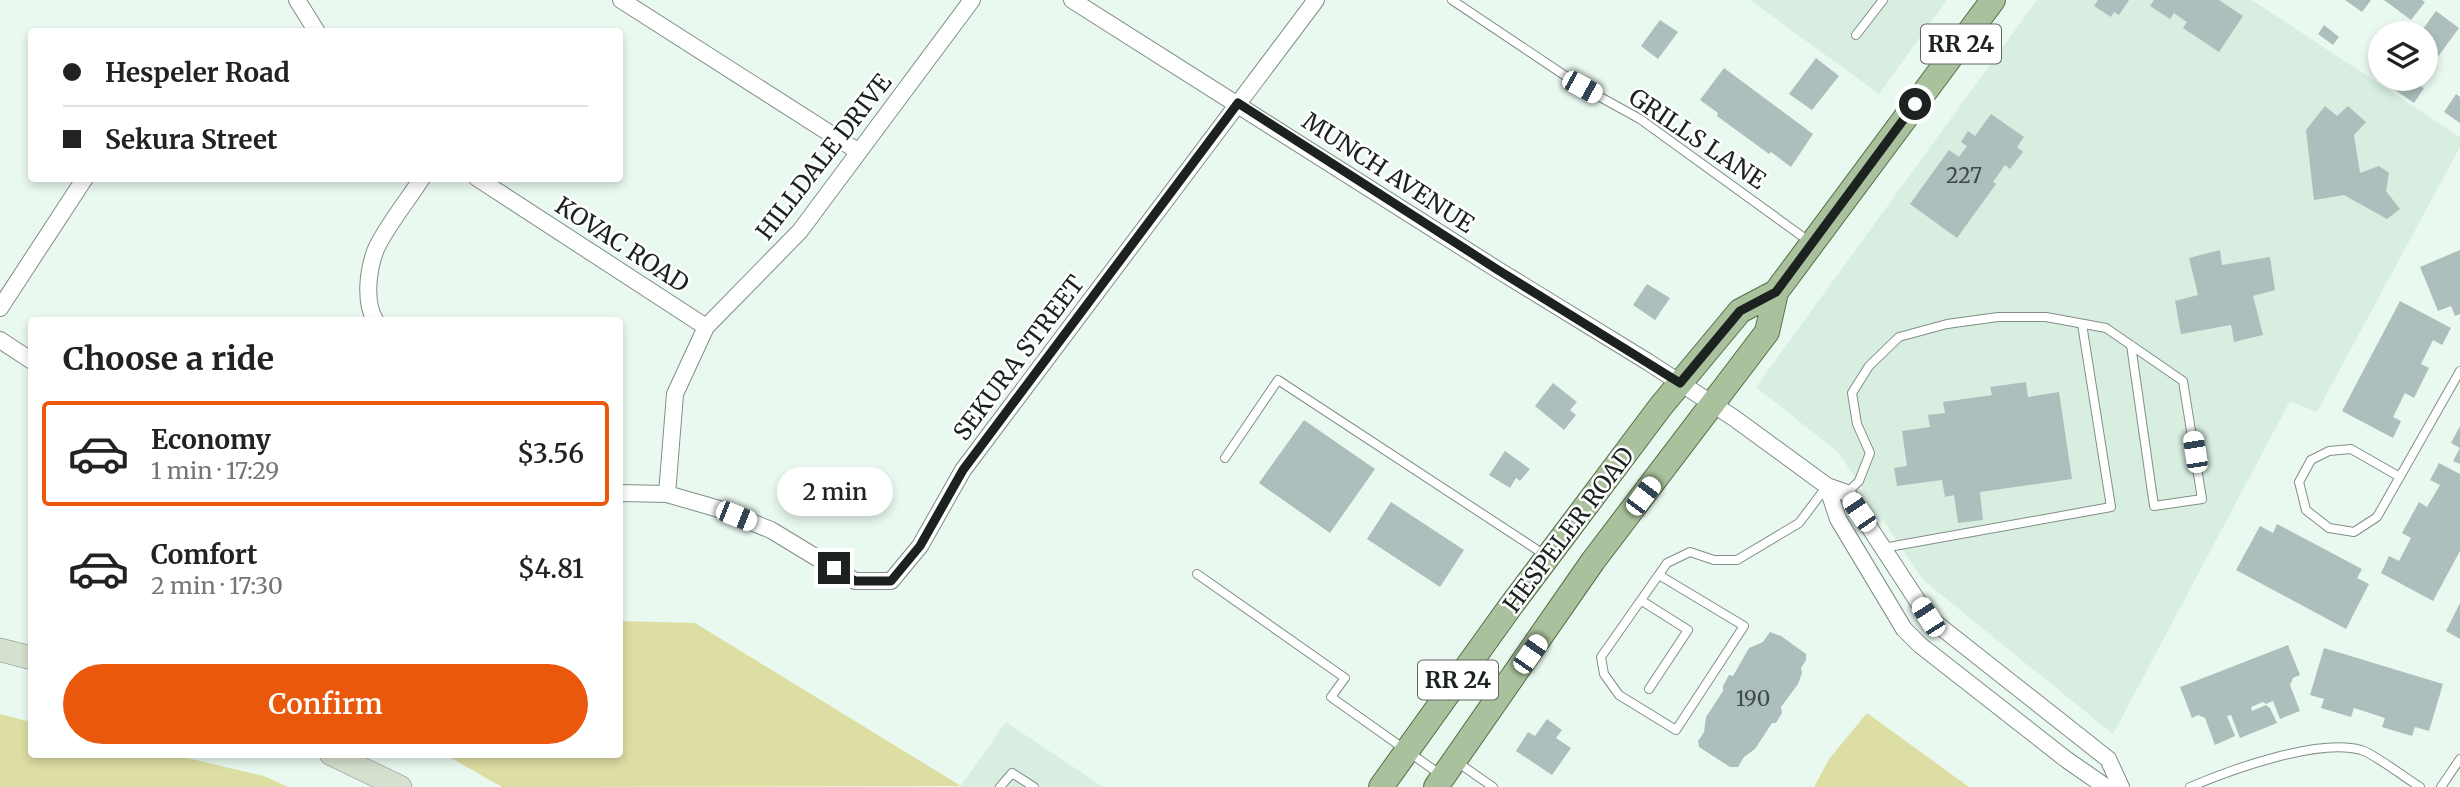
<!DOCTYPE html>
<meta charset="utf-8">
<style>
body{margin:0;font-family:Merriweather,serif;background:#f6f6f6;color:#222;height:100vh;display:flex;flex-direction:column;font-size:26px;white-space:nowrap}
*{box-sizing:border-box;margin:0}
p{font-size:23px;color:#767676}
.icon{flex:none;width:38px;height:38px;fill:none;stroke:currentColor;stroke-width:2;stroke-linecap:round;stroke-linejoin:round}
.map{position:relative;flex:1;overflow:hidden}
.drawer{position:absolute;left:28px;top:317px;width:595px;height:441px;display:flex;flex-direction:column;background:#fff;border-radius:7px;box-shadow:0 4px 10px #0003}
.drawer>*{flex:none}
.hud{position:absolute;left:28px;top:28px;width:595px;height:154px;border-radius:7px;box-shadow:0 4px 10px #0003;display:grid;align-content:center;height:154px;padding:0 35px;background:#fff}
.buttons{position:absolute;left:2368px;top:21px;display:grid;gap:14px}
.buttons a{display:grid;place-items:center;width:70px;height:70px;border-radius:50%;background:#fff;box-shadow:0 4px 10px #0003;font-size:35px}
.end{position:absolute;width:32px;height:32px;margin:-16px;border:9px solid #1c221f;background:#fff;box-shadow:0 0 0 4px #fff}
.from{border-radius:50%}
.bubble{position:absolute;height:49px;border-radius:24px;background:#fff;box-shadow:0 4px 10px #0003;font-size:23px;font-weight:600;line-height:49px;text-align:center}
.car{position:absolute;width:21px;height:42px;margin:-21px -10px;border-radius:9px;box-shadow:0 0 5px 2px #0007;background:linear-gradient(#fff 24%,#345 0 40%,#fff 0 76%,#345 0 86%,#fff 0)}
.hud b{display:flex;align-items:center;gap:24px;height:66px;font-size:26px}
.hud b+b{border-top:2px solid #e0e0e0}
.hud i{width:18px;height:18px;background:#222}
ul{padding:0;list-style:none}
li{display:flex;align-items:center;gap:21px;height:105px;margin:0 14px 10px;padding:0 21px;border:4px solid transparent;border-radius:7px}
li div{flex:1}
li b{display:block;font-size:26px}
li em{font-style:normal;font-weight:600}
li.on{border-color:#ea580c}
li>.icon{width:63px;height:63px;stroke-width:1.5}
h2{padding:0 35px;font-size:32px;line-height:84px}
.primary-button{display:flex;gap:14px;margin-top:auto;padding:14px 35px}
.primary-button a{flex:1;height:80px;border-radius:42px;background:#ea580c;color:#fff;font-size:28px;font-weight:600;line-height:80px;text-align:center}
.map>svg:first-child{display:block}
.built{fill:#d7eee1}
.green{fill:#dddea3}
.building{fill:#adbfbc}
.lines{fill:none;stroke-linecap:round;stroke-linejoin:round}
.lane-casing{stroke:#808e86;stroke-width:10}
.street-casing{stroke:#808e86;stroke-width:18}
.secondary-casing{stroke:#808e86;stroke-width:24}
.primary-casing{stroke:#546f46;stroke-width:26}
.lane{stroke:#fff;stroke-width:8}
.street{stroke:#fff;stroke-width:16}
.secondary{stroke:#d5e0ce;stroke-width:23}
.primary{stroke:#aac19d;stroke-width:24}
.route{stroke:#1c221f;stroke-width:9}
.labels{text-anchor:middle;stroke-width:5;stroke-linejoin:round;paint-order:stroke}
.number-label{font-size:21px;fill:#404946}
.shield{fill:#fff;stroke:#606462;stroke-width:2}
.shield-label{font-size:23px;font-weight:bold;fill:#1c221f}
.street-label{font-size:24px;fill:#1c221f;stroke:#fff}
</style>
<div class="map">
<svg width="2460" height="787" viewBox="0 0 2460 787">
<rect width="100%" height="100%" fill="#eaf9f0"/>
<path class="built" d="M1750 0H1947L1879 94Z
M2037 0H2252L2460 137V147L2317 412 2290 401 2113 734 1923 580 1838 452 1756 387Z
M1006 722 1103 787H960Z"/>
<path class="green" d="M620 621 695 623 961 786 502 787 444 754H620Z
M1867 713 1969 787H1814L1829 759Z
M0 714 31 722 32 754H170L264 776 288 787H0Z"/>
<path class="building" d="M2098 0H2129L2119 15 2114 12 2111 17 2094 6Z
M2154 0H2219L2243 16 2219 52 2183 28 2187 22 2174 13 2170 19 2150 6Z
M2345 0H2371L2362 12Z
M2384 0H2422L2425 2 2411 20Z
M2436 11 2459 28 2437 58 2426 50V33H2420Z
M1660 20 1678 32 1658 59 1641 46Z
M2404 21 2414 29 2411 33H2395Z
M2324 25 2339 37 2333 45 2318 34Z
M1816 58 1839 76 1812 110 1789 94Z
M1724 68 1813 134 1791 167 1771 152 1769 154 1717 116 1718 113 1700 100Z
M2379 79H2411L2424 88 2414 103Z
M2456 94 2460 97V123L2444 112Z
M2325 106 2337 116 2348 106 2366 122 2354 135 2360 173 2379 166 2389 173 2386 191 2400 209 2387 219 2344 195 2314 200 2306 130Z
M1991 114 2024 137 2017 147 2023 152 2010 169 2005 165 1993 182 1996 184 1957 238 1910 204 1949 150 1959 157 1967 146 1961 142 1968 131 1975 136Z
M2220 250 2222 265 2270 257 2275 290 2253 296 2263 335 2234 342 2231 325 2181 334 2175 301 2198 295 2189 258Z
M2460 250V314L2455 316 2451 306 2438 311 2420 267Z
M1647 284 1670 298 1655 320 1633 305Z
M2400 301 2451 328 2442 345 2433 340 2421 364 2429 368 2414 398 2405 393 2393 417 2401 421 2393 438 2342 411Z
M2026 382 2028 397 2059 392 2072 479 1980 492 1983 520 1958 523 1954 495 1945 497 1942 480 1897 486 1894 468 1907 466 1902 431 1930 427 1928 415 1945 413 1943 402 1992 395 1990 387Z
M1553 383 1577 402 1570 410 1576 415 1564 430 1535 406Z
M1304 420 1375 469 1330 533 1259 483Z
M2460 426V464L2453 461 2460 448 2451 443Z
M1505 451 1530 469 1520 481 1516 478 1510 488 1489 475Z
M2439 463 2460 474V551L2433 601 2381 573 2389 556 2399 561 2411 538 2402 533 2419 502 2427 507 2440 485 2430 480Z
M1391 502 1464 550 1440 587 1367 539Z
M2277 524 2362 569 2357 578 2369 584 2346 629 2236 570 2260 526 2273 533Z
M2460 603V639L2446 631Z
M1770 632 1781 636 1806 654V660L1801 668 1802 673 1798 684 1781 707 1782 713 1776 723H1772L1755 749 1744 757 1738 767H1730L1699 747 1698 741 1704 732 1706 717 1723 691V686L1729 675 1733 676 1749 648 1763 642Z
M2288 645 2300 675 2293 678 2290 685 2300 711 2280 719 2273 701 2266 704 2263 702 2251 707 2252 711 2266 705 2270 708 2277 723 2240 738 2231 715 2227 716 2235 736 2215 745 2205 718 2198 715 2192 718 2180 687Z
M2324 648 2443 684 2429 731 2415 727 2412 736 2382 727 2385 718 2354 708 2351 717 2321 708 2324 699 2310 695Z
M1547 719 1562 730 1556 738 1571 748 1552 775 1516 751 1528 732 1535 736Z"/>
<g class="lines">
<defs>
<path id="lane" d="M1452 0 1582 87 1640 119 1810 242
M1856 35 1883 0
M1225 458 1278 380 1545 555
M2400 477 2351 449 2329 451 2311 460 2299 482 2306 510 2329 528 2354 532 2377 517 2460 371
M1847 493 1859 481 1870 453 1857 424 1852 393 1869 366 1899 337 1947 324 1998 317H2046L2106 328 2183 381 2202 499 2154 506 2131 345
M1883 548 2111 507 2082 324
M1197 574 1345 678 1331 697 1441 775
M1659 575 1744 626 1676 730 1619 695 1604 674 1601 657 1667 563 1690 552 1714 560H1737L1799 523 1827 486
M1642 601 1688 630 1649 689
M1457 762 1493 787
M1000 787 1012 773 1034 787
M2190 787C2230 770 2318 738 2361 750 2373 753 2407 779 2420 787
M2441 787 2460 759"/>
<path id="street" d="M297 0 317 32
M621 0 859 152
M1072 0 1498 270 1648 362 1734 418 1827 486 1847 493 1928 617 2108 759 2121 787
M477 178 706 327
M0 308 85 178
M375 320C364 302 368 269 376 249 386 227 408 200 422 178
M0 340 32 361
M1827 486 1838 519 1904 629 1920 645 2067 760 2106 787
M620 493 667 494 719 509 771 530 855 581H891L920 546 963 470 1316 0
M667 494 675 394 706 327 800 231 972 0"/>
<path id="secondary" d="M0 650 32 658
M331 754 400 787"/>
<path id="primary" d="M1381 787 1510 607 1661 406 1740 311 1776 292
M1436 787 1593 561 1767 332 1776 292 1993 0"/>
</defs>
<use href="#lane" class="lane-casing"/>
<use href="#street" class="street-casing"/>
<use href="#secondary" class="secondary-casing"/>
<use href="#primary" class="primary-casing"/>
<use href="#lane" class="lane"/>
<use href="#street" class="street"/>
<use href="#secondary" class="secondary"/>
<use href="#primary" class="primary"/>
</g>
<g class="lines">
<path class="route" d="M834 568 855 581H891L920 546 963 470 1238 103 1498 270 1680 383 1740 311 1776 292 1915 104"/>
</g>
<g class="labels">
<g class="number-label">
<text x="1964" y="183">227</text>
<text x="1753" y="706">190</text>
</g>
<g class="shield">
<rect x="1921" y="24.5" width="80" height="39" rx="5"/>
<rect x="1418" y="660.5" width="80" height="39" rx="5"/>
</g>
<g class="shield-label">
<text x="1961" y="52">RR 24</text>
<text x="1458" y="688">RR 24</text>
</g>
<g class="street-label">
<text transform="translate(1697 139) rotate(34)" y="8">GRILLS LANE</text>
<text transform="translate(824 157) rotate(-52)" y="8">HILLDALE DRIVE</text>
<text transform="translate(1388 173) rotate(33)" y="8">MUNCH AVENUE</text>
<text transform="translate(622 245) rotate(33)" y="8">KOVAC ROAD</text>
<text transform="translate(1019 358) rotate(-53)" y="8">SEKURA STREET</text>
<text transform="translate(1569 530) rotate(-53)" y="8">HESPELER ROAD</text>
</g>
</g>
</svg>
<div class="buttons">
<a><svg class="icon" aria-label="layers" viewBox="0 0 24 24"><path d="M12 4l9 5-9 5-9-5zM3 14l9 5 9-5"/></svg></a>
</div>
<i class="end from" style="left:1915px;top:104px"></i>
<i class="end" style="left:834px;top:568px"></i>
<div class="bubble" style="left:777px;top:467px;width:116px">2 min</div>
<i class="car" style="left:1582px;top:87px;rotate:119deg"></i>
<i class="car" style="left:2195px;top:452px;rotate:351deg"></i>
<i class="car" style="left:1643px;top:496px;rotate:37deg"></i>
<i class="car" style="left:1859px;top:512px;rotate:326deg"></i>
<i class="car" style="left:736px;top:516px;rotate:112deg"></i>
<i class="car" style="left:1928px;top:617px;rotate:327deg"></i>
<i class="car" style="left:1530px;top:654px;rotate:35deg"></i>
<div class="hud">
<b><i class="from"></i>Hespeler Road</b>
<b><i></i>Sekura Street</b>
</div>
<section class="drawer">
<h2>Choose a ride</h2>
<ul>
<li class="on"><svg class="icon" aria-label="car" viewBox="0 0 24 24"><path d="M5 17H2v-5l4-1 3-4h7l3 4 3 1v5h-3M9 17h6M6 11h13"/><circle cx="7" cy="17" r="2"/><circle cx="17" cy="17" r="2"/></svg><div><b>Economy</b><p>1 min · 17:29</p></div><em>$3.56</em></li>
<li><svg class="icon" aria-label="car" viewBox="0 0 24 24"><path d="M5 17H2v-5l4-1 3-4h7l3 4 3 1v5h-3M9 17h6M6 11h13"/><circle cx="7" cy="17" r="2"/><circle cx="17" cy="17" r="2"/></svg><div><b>Comfort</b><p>2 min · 17:30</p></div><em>$4.81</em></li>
</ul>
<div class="primary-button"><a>Confirm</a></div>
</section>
</div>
